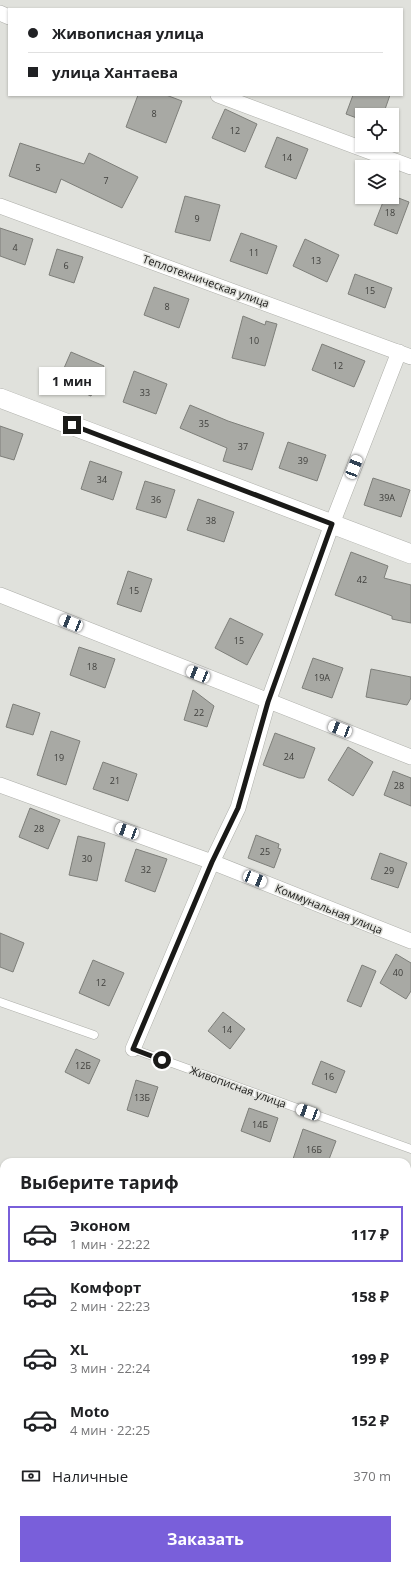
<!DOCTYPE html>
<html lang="ru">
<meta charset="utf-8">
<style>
body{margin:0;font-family:"Open Sans",sans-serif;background:#f2f2f2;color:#202124;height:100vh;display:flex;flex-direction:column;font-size:15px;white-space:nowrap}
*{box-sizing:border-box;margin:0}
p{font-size:13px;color:#757577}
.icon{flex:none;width:22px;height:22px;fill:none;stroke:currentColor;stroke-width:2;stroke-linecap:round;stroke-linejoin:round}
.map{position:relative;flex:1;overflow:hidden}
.panel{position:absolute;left:0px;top:1158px;width:411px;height:412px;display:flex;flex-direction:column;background:#fff;border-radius:12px 12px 0 0;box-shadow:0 1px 3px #0004}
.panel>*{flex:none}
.guide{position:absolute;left:8px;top:8px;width:395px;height:88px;border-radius:0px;box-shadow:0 1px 3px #0004;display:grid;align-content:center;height:88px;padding:0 20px;background:#fff}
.fabs{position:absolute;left:355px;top:108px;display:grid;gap:8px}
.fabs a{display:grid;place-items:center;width:44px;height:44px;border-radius:0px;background:#fff;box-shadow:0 1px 3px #0004;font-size:20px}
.end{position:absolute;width:18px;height:18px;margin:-9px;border:5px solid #1a1a18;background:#fff;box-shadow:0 0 0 2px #fff}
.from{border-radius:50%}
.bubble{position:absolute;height:28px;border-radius:0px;background:#fff;box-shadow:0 1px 3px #0004;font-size:13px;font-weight:700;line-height:28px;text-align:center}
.car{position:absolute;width:12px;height:24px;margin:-12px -6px;border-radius:5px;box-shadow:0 0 3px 1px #0007;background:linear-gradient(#fff 24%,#345 0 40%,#fff 0 76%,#345 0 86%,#fff 0)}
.guide b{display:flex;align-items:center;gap:14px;height:38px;font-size:15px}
.guide b+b{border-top:1px solid #e0e0e0}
.guide i{width:10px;height:10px;background:#202124}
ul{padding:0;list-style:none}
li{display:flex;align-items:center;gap:12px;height:56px;margin:0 8px 6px;padding:0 12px;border:2px solid transparent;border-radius:0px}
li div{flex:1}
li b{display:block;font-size:15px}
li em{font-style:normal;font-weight:700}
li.active{border-color:#795fda}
li>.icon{width:36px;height:36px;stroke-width:1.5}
h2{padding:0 20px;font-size:18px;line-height:48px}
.pay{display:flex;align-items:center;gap:10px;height:44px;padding:0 20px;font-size:15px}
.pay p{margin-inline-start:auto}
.button{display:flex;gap:8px;margin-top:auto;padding:8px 20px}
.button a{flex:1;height:46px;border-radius:0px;background:#795fda;color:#fff;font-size:16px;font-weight:700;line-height:46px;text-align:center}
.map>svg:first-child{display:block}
.building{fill:#a8a9a4;stroke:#7e7f7a}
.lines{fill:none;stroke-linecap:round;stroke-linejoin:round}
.service-casing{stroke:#adaea9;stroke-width:9}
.minor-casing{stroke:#adaea9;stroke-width:16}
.tertiary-casing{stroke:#adaea9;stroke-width:20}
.service{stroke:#fff;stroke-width:8}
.minor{stroke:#fff;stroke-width:15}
.tertiary{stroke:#fff;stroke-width:19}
.route{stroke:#1a1a18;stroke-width:5}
.labels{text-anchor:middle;stroke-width:3;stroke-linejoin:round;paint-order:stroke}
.number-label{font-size:9px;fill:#3e3e3b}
.street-label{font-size:11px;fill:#1a1a18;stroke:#e0e1dc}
</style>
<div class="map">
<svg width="411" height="1570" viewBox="0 0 411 1570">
<rect width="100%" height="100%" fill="#e0e1dc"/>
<path class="building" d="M138 95H166L182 101 166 143 126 127Z
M353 95H390L383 115H362V120L346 114Z
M225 109 257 124 245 152 212 138Z
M277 137 308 149 296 179 265 167Z
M20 143 84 164 89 153 138 177 122 208 61 179 56 193 9 176Z
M185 196 220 205 210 241 175 232Z
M385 197H396L409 202 397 234 374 225Z
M0 228 33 239 25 265 0 256Z
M241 233 277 246 267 274 230 261Z
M305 239 339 255 327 282 293 266Z
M57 249 83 257 74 283 49 275Z
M355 274 392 288 385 308 348 294Z
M154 287 189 299 179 328 144 315Z
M243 316 265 325 266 321 277 324 265 366 232 358Z
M322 344 365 361 354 387 312 370Z
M71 352 104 366 91 396 58 382Z
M134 371 167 384 156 414 123 402Z
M190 405 228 421 264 433 252 470 223 461 227 448 180 428Z
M0 426 23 434 14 460 0 456Z
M288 442 326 455 317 481 279 468Z
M90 461 122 472 113 500 81 489Z
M373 478 410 490 401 517 364 505Z
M145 481 175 490 166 518 136 509Z
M198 499 234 512 224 542 187 530Z
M351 552 388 566 384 578 411 585V623L392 619V616L335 595Z
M128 571 152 579 141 612 117 604Z
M230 618 263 634 247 665 215 648Z
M79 647 115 659 105 688 70 675Z
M313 658 343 668 332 698 302 688Z
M371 669 411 677V698L407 705 366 697Z
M193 690 214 706 207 727 184 720Z
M13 704 40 713 33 735 6 727Z
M51 731 80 741 66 785 37 775Z
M275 733 315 748 304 778H299L263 765Z
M348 747 373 762 353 796 328 780Z
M103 762 137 774 128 801 93 789Z
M393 771 411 778V806L384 795Z
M30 808 60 820 48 849 19 837Z
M256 835 279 844 278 848 281 849 274 868 248 858Z
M78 836 105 843 97 881 69 875Z
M136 849 167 859 155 892 125 881Z
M380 853 407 863 398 888 371 879Z
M0 933 24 943 13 972 0 967Z
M396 954 411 963V991L406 999 380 983Z
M93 960 124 973 109 1006 79 993Z
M362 965 376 971 361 1007 347 1001Z
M223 1012 245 1029 230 1049 208 1031Z
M76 1049 100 1060 89 1084 65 1072Z
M321 1061 345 1071 336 1093 312 1084Z
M136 1080 158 1087 148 1117 127 1110Z
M249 1108 278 1118 270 1142 241 1131Z
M303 1129 336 1141 328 1162H302L293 1159Z"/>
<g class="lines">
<defs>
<path id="service" d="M0 1002 94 1035
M133 1049 411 1149"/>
<path id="minor" d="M0 13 9 17
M218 95 411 167
M0 206 411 357
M0 595 411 757
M0 785 212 862 411 941
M133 1049 212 862 238 808 268 702 332 524 399 352
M0 1303 4 1305
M407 1455 411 1456
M234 1570 235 1566"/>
<path id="tertiary" d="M0 398 411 554"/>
</defs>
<use href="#service" class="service-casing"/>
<use href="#minor" class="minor-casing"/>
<use href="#tertiary" class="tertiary-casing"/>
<use href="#service" class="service"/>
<use href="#minor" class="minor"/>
<use href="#tertiary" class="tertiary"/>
</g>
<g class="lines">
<path class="route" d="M72 425 332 524 268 702 238 808 212 862 133 1049 162 1060"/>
</g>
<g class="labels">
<g class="number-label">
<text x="154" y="117">8</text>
<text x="235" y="134">12</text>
<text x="287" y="161">14</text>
<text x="38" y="171">5</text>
<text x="106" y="184">7</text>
<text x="390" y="216">18</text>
<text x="197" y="222">9</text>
<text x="15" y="251">4</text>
<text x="254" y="256">11</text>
<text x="316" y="264">13</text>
<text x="66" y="269">6</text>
<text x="370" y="294">15</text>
<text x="167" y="310">8</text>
<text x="254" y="344">10</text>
<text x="338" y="369">12</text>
<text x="145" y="396">33</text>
<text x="204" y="427">35</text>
<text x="243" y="450">37</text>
<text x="303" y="464">39</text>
<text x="102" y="483">34</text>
<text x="387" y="501">39А</text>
<text x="156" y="503">36</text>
<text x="211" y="524">38</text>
<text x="362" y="583">42</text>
<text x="134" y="594">15</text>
<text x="239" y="644">15</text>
<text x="92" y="670">18</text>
<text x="322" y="681">19А</text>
<text x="199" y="716">22</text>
<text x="289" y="760">24</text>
<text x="59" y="761">19</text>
<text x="115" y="784">21</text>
<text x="399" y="789">28</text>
<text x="39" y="832">28</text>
<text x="265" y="855">25</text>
<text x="87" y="862">30</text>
<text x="146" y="873">32</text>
<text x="389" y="874">29</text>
<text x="398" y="976">40</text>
<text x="101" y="986">12</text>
<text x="227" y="1033">14</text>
<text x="83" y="1069">12Б</text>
<text x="329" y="1080">16</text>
<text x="142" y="1101">13Б</text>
<text x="260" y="1128">14Б</text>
<text x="314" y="1153">16Б</text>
</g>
<g class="street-label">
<text transform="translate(206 281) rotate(20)" y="4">Теплотехническая улица</text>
<text transform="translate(329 909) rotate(22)" y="4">Коммунальная улица</text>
<text transform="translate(238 1087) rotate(20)" y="4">Живописная улица</text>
</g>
</g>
</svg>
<div class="fabs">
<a><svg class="icon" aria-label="locate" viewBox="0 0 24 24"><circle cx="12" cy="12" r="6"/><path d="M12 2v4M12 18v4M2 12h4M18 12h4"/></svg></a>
<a><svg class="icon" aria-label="layers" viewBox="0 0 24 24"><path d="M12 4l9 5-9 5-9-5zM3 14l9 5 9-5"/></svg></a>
</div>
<i class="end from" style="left:162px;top:1060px"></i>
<i class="end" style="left:72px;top:425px"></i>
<div class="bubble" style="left:39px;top:367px;width:66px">1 мин</div>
<i class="car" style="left:354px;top:467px;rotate:21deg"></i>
<i class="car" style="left:71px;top:623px;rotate:292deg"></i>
<i class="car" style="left:198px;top:674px;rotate:292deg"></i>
<i class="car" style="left:340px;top:729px;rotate:291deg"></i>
<i class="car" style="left:127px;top:831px;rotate:290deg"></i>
<i class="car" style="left:255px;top:879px;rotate:112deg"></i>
<i class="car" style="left:308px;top:1112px;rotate:290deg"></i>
<div class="guide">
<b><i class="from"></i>Живописная улица</b>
<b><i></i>улица Хантаева</b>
</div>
<section class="panel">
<h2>Выберите тариф</h2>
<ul>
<li class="active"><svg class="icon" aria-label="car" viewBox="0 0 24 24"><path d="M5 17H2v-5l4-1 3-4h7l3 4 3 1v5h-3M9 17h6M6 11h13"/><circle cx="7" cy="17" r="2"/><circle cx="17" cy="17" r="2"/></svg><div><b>Эконом</b><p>1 мин · 22:22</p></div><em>117 ₽</em></li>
<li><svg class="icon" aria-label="car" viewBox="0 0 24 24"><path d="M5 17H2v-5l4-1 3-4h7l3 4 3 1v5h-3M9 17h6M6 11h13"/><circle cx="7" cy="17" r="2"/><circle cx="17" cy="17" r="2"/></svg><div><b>Комфорт</b><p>2 мин · 22:23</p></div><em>158 ₽</em></li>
<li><svg class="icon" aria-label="car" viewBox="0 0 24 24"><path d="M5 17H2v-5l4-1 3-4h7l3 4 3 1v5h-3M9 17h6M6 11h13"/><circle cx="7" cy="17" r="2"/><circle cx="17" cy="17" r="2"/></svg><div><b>XL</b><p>3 мин · 22:24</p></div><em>199 ₽</em></li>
<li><svg class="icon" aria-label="car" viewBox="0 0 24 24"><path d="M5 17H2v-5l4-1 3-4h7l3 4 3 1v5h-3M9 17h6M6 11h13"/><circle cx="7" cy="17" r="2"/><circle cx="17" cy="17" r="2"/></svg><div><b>Moto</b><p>4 мин · 22:25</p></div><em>152 ₽</em></li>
</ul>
<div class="pay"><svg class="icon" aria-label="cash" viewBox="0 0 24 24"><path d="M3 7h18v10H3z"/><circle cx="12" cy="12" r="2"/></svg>Наличные<p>370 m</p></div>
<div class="button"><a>Заказать</a></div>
</section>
</div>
